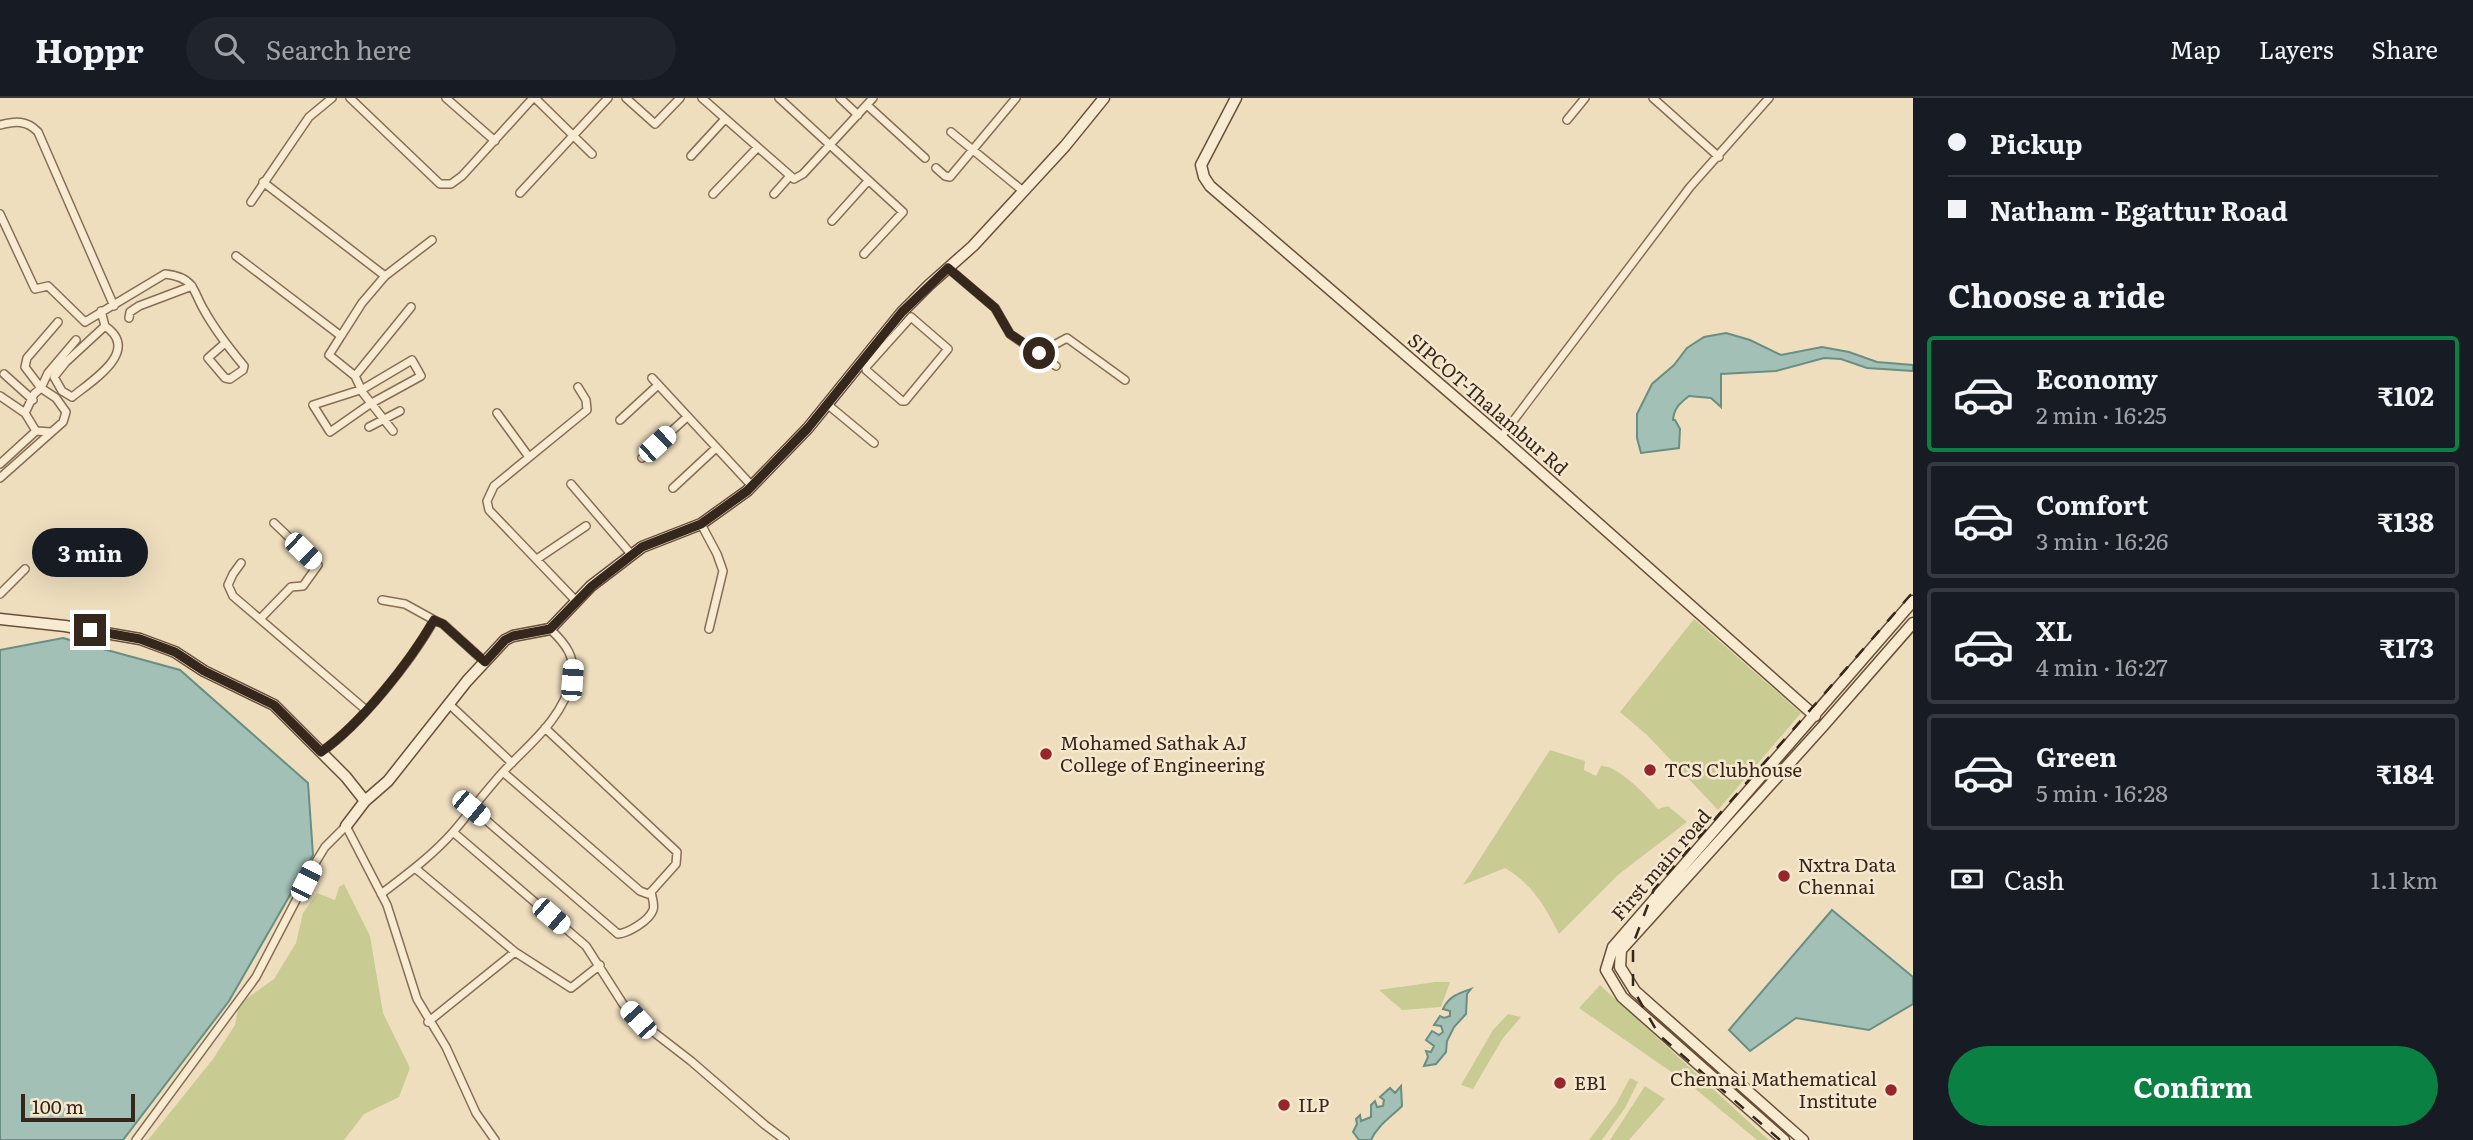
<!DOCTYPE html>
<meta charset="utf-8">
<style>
body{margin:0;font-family:Literata,serif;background:#20242c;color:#f1f3f6;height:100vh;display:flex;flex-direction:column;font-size:26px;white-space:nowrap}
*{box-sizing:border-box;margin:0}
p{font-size:23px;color:#9ea1a6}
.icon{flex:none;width:38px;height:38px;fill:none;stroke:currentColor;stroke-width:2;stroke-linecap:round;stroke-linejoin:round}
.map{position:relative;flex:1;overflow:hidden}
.details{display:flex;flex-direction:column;background:#171b24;width:560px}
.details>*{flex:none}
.banner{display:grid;align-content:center;height:154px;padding:0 35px;background:#171b24}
.scale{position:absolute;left:21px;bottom:18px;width:114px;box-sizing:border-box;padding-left:7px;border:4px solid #36271c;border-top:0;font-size:19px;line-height:24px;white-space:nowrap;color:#36271c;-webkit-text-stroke:5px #f6e8ce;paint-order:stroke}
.end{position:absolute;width:32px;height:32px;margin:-16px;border:9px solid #36271c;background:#fff;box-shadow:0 0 0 4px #fff}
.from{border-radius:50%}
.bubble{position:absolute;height:49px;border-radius:24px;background:#171b24;box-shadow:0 7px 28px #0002;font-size:23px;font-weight:700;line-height:49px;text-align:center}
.car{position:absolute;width:21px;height:42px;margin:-21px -10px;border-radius:9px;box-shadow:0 0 5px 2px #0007;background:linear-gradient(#fff 24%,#345 0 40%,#fff 0 76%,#345 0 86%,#fff 0)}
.banner b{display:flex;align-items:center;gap:24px;height:66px;font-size:26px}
.banner b+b{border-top:2px solid #363941}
.banner i{width:18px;height:18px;background:#f1f3f6}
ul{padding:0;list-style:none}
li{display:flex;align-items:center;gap:21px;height:116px;margin:0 14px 10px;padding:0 21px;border:4px solid #363941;border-radius:7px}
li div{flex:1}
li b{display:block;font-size:26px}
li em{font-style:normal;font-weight:700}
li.current{border-color:#0b8043}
li>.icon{width:63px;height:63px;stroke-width:1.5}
h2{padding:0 35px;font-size:32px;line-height:84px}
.pay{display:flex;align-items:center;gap:18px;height:77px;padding:0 35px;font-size:26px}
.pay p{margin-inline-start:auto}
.action{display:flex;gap:14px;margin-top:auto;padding:14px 35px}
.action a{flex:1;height:80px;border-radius:42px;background:#0b8043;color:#fff;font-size:28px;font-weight:700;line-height:80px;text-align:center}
header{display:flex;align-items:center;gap:42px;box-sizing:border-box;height:98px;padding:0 35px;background:#171b24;border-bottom:2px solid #363941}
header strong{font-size:33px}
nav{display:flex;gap:38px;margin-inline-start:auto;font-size:24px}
.search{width:490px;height:63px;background:#20242c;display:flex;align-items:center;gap:18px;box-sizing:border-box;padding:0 24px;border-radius:38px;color:#9ea1a6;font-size:26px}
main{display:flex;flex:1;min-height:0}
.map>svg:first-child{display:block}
.green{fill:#c8cc92}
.water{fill:#a2c0b5;stroke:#698e83;stroke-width:2}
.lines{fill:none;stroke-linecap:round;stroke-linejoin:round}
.stream{stroke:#698e83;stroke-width:2.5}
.street-casing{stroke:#876e57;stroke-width:10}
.secondary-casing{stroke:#684f3a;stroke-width:13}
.street{stroke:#f9ebd1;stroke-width:7}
.secondary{stroke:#f9ebd1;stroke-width:10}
.rail{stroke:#36271c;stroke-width:2.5;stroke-dasharray:12 12;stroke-linecap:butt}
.route{stroke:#36271c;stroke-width:9}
.poi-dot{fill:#97262c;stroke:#f6e8ce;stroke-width:2.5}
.labels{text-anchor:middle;stroke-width:5;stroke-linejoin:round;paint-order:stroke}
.street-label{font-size:19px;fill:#36271c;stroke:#f6e8ce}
.poi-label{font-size:19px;fill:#36271c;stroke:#f6e8ce;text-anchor:start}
</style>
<header>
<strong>Hoppr</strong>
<div class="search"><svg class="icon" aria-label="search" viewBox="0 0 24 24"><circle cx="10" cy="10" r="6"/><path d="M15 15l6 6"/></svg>Search here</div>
<nav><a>Map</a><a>Layers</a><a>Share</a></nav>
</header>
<main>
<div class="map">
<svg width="1913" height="1042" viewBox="0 0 1913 1042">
<rect width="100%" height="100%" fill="#eedebe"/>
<path class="green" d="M1694 521 1801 615 1718 712 1647 637 1620 614Z
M1550 652 1585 663 1584 672 1596 678 1601 668C1618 667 1647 698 1658 711L1668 708 1687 724 1619 776 1559 836C1545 808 1533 787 1505 770L1463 787Z
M344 786 370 838 383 915 410 970 399 999 364 1016 344 1042H148L213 961 235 927 238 911 246 901 274 881 296 845 303 815 317 795 335 802 339 789Z
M1435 884H1450L1441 909 1402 912 1379 892Z
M1600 887 1762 1036 1769 1042H1757L1693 989 1579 910Z
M1508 916 1521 919 1503 940 1473 991 1461 987 1493 932Z
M1630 980 1638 984 1625 1010 1602 1042H1589L1616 1006Z
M1645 988 1665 1001 1629 1042H1610Z"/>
<path class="water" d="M1726 235 1750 242 1781 257 1822 249 1849 254 1877 264 1913 267V273L1867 270 1841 261 1824 260 1776 273 1721 276V309L1711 300 1689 298C1680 305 1674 310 1673 322H1675L1680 331 1679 350 1641 355 1637 340V316L1652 286 1674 267 1687 250 1704 239Z
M63 540 180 572 308 685 313 757 229 903 123 1042H0V552Z
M1832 812 1913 879V906L1869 932 1796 920 1750 953 1729 932Z
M1471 891 1467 896 1466 916 1454 929 1447 943 1446 954 1436 966 1424 968 1428 959 1426 953 1431 954 1434 948 1426 942 1432 933 1439 937 1443 934 1441 928 1434 927 1440 918 1444 920 1450 918V913L1443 911C1449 898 1459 895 1471 891Z
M1401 988 1402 1008C1391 1019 1377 1028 1371 1042H1359L1353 1034 1357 1026 1356 1021 1360 1017 1361 1023 1371 1019V1007L1375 1003 1377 1009 1383 1008 1384 1002 1380 999 1390 990 1395 995Z"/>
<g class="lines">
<path class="stream" d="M1817 605 1891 521"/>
<defs>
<path id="street" d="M350 0 440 86H451L462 78 533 0
M446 0 495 43
M535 0 592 56
M626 0 655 26 680 0
M702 0 794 81 803 76 873 0
M779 0 903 114 864 156
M840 0 858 17
M1653 0 1719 59
M867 7 925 60
M1567 22 1585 0
M0 27C15 23 27 22 38 34L114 208
M951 34 1023 93
M691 58 725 21
M936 70 945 78 950 79 1016 0
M263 84 385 178
M520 95 608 0
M713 96 757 50
M774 96 790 78
M251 104 309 19 332 0
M0 116 35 191 48 188 85 224 165 176C175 177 184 179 191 187 196 194 199 204 204 212 215 232 229 250 244 268L243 272 230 281 225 280 208 260 225 245
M832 123 868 83
M236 158 341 238 362 205 385 178 432 142
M948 170 995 210 1010 236 1056 268
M101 213 105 228 66 264 54 279 62 293 72 299C93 282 141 253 105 228
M129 220 130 214 139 208 192 188
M58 224 27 260 25 269 41 290 48 275 76 242
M341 238 329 257 355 278 411 209
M1039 255 1067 240 1125 282
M864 261 867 268 911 219 948 251 905 303H902L866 272 867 268
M412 262 421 278 370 306 330 334 313 307 363 291Z
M4 276 33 302
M355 278 363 295 393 333
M652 280 752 388
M0 298 25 315
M827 306 874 345
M497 315 529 359
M620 322 658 287
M369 329 400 313
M1501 339 1690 89 1769 0
M642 360 687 319
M0 366 36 333 51 334
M0 380 63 324 66 314 56 300 41 290 34 296 25 315 36 333
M571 386 631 456
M673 390 716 350
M701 426 717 456 723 473 709 531
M537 461 586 428
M241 465 233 476 228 487 233 498 366 612
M0 496 25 471
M382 502 405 506 434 522
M577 504 489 412 487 403 494 388 587 312 586 302 578 289
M260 521 291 489 303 488 318 467 274 425
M449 606 512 665
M321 654C360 627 411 563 434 522L443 526 485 564
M503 674 640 793 648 796 651 794 676 766 677 754 545 630
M472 710 618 836C628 835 649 823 653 812 655 807 652 799 651 794
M453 734 586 848 623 906 638 922 691 963 765 1027 785 1042
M415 770 515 854
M381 796C406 777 433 757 454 733 470 714 485 694 502 675 528 647 563 621 571 582 577 560 566 546 550 531
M428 924 515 854 571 890 600 867
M136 1042 256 879 317 762 325 749 346 728 387 807 417 901 446 949 476 1015 495 1042"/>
<path id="secondary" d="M1236 0 1201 67 1204 79 1210 88 1501 339 1815 618
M0 521 65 528 140 541 175 554 204 573 274 607 346 679 365 703 388 683 467 583 505 542 513 538 550 531 591 488 642 449 701 426 747 393 808 330 902 214 929 187 973 148 1065 48 1104 0
M346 728 365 703
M1784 1042 1622 899 1606 872 1613 849 1913 503
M1803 1042 1635 893 1620 869 1621 852 1824 627 1913 525"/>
</defs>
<use href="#street" class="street-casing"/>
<use href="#secondary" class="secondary-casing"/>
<use href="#street" class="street"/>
<use href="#secondary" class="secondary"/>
<path class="rail" d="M1780 1042 1659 937 1633 891V846L1654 791 1913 494"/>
</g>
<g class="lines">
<path class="route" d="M90 532 140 541 175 554 204 573 274 607 321 654C362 625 409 565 434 522L443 526 485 564 505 542 513 538 550 531 592 488 642 449 701 426 747 393 808 330 902 214 948 170 995 210 1010 236 1039 255"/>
</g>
<g class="poi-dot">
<circle cx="1046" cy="656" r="7"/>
<circle cx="1650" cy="672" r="7"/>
<circle cx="1784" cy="778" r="7"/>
<circle cx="1560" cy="985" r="7"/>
<circle cx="1891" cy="992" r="7"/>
<circle cx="1284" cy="1007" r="7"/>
</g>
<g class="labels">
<g class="street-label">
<text transform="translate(1488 306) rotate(41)" y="7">SIPCOT-Thalambur Rd</text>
<text transform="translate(1661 767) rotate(-49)" y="7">First main road</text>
</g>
<g class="poi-label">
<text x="1060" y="652">Mohamed Sathak AJ<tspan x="1060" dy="22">College of Engineering</tspan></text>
<text x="1664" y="679">TCS Clubhouse</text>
<text x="1798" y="774">Nxtra Data<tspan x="1798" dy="22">Chennai</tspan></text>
<text x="1877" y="988" text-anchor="end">Chennai Mathematical<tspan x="1877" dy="22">Institute</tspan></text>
<text x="1574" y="992">EB1</text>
<text x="1298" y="1014">ILP</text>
</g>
</g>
</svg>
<div class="scale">100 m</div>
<i class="end from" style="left:1039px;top:255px"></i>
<i class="end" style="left:90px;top:532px"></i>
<div class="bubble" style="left:32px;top:430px;width:116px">3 min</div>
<i class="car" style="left:657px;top:346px;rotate:47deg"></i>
<i class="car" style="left:303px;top:453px;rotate:134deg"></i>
<i class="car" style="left:572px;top:582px;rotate:4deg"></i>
<i class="car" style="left:471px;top:710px;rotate:130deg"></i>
<i class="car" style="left:306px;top:783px;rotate:27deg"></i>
<i class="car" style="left:551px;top:818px;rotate:131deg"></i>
<i class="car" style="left:638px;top:922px;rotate:318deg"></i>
</div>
<section class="details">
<div class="banner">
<b><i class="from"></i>Pickup</b>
<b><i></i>Natham - Egattur Road</b>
</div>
<h2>Choose a ride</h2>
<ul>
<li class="current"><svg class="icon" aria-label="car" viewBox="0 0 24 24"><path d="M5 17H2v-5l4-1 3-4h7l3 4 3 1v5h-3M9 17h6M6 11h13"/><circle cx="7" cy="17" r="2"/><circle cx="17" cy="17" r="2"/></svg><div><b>Economy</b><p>2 min · 16:25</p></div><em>₹102</em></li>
<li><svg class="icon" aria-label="car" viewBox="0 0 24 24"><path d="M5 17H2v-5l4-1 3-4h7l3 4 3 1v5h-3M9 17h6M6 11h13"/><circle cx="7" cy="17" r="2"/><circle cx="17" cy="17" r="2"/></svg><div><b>Comfort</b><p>3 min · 16:26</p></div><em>₹138</em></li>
<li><svg class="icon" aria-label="car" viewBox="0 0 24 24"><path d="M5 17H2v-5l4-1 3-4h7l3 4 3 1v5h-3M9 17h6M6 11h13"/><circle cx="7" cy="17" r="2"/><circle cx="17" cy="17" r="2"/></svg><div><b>XL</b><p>4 min · 16:27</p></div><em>₹173</em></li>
<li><svg class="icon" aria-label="car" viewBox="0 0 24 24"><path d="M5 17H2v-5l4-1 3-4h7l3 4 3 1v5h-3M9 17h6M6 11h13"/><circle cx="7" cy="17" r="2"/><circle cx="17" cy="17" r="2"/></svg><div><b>Green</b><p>5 min · 16:28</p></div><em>₹184</em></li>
</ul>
<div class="pay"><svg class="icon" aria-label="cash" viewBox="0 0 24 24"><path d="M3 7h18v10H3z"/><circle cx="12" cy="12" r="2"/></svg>Cash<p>1.1 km</p></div>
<div class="action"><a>Confirm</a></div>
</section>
</main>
